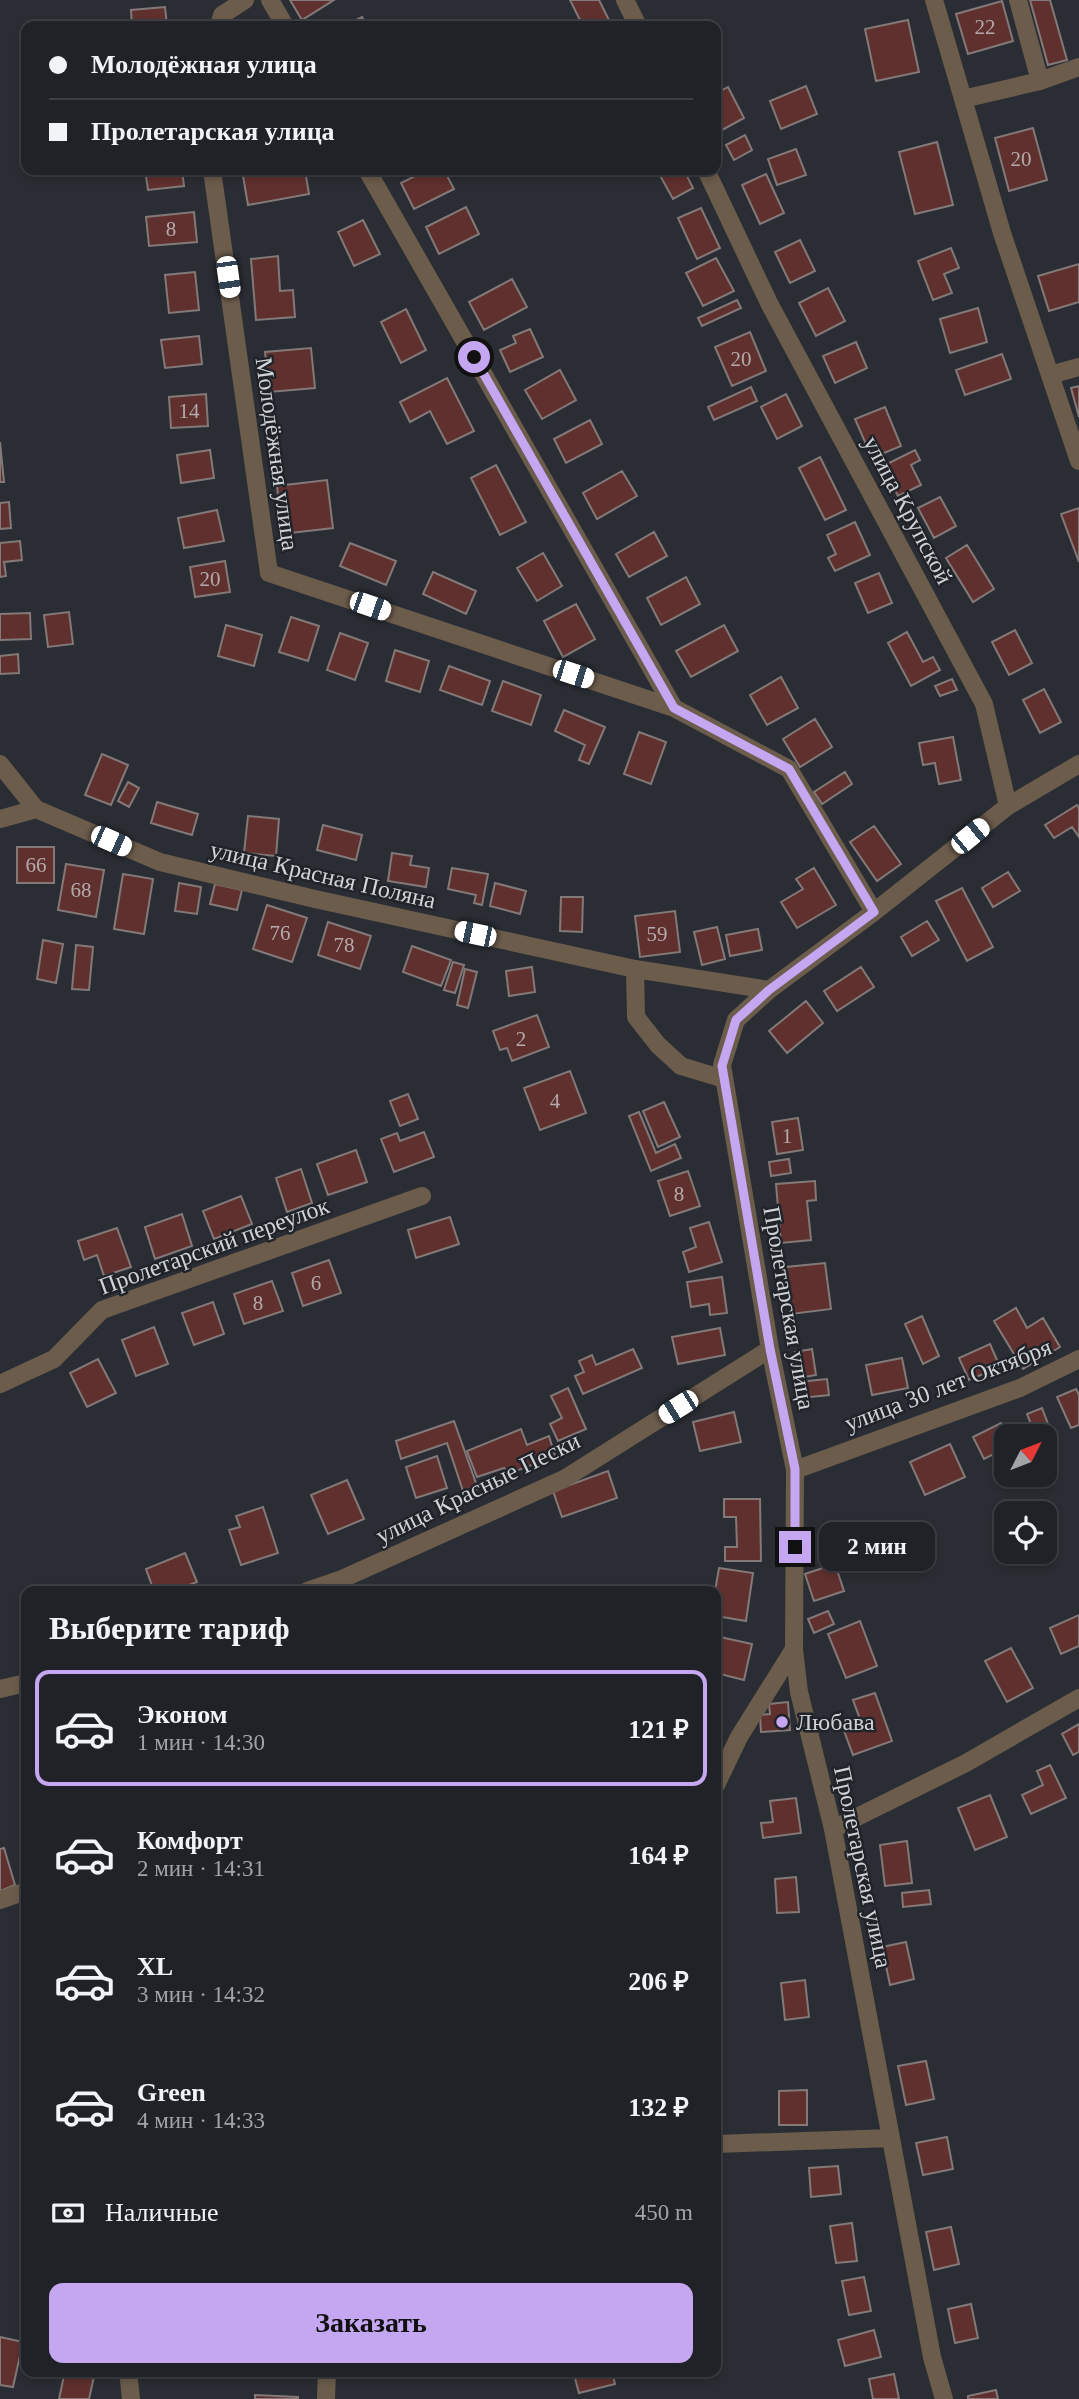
<!DOCTYPE html>
<html lang="ru">
<meta charset="utf-8">
<style>
body{margin:0;font-family:Georgia,serif;background:#282a2f;color:#f1f3f6;height:100vh;display:flex;flex-direction:column;font-size:26px;white-space:nowrap}
*{box-sizing:border-box;margin:0}
p{font-size:23px;color:#a2a4a7}
.icon{flex:none;width:38px;height:38px;fill:none;stroke:currentColor;stroke-width:2;stroke-linecap:round;stroke-linejoin:round}
.map{position:relative;flex:1;overflow:hidden}
.drawer{position:absolute;left:21px;top:1586px;width:700px;height:791px;display:flex;flex-direction:column;background:#202227;border-radius:14px;box-shadow:0 4px 10px #0003,0 0 0 2px #3d3f44}
.drawer>*{flex:none}
.guide{position:absolute;left:21px;top:21px;width:700px;height:154px;border-radius:14px;box-shadow:0 4px 10px #0003,0 0 0 2px #3d3f44;display:grid;align-content:center;height:154px;padding:0 28px;background:#202227}
.needle{width:46px;rotate:48deg}
.buttons{position:absolute;left:994px;top:1424px;display:grid;gap:14px}
.buttons a{display:grid;place-items:center;width:63px;height:63px;border-radius:14px;background:#202227;box-shadow:0 4px 10px #0003,0 0 0 2px #3d3f44;font-size:35px}
.end{position:absolute;width:32px;height:32px;margin:-16px;border:9px solid #c5a7f1;background:#111;box-shadow:0 0 0 4px #111}
.from{border-radius:50%}
.bubble{position:absolute;height:49px;border-radius:14px;background:#202227;box-shadow:0 4px 10px #0003,0 0 0 2px #3d3f44;font-size:23px;font-weight:700;line-height:49px;text-align:center}
.car{position:absolute;width:21px;height:42px;margin:-21px -10px;border-radius:9px;box-shadow:0 0 5px 2px #0007;background:linear-gradient(#fff 24%,#345 0 40%,#fff 0 76%,#345 0 86%,#fff 0)}
.guide b{display:flex;align-items:center;gap:24px;height:66px;font-size:26px}
.guide b+b{border-top:2px solid #3d3f44}
.guide i{width:18px;height:18px;background:#f1f3f6}
ul{padding:0;list-style:none}
li{display:flex;align-items:center;gap:21px;height:116px;margin:0 14px 10px;padding:0 14px;border:4px solid transparent;border-radius:14px}
li div{flex:1}
li b{display:block;font-size:26px}
li em{font-style:normal;font-weight:700}
li.selected{border-color:#c5a7f1}
li>.icon{width:63px;height:63px;stroke-width:1.5}
h2{padding:0 28px;font-size:32px;line-height:84px}
.pay{display:flex;align-items:center;gap:18px;height:77px;padding:0 28px;font-size:26px}
.pay p{margin-inline-start:auto}
.cta{display:flex;gap:14px;margin-top:auto;padding:14px 28px}
.cta a{flex:1;height:80px;border-radius:14px;background:#c5a7f1;color:#111;font-size:28px;font-weight:700;line-height:80px;text-align:center}
.map>svg:first-child{display:block}
.building{fill:#60302e;stroke:#827978;stroke-width:2}
.lines{fill:none;stroke-linecap:round;stroke-linejoin:round}
.minor{stroke:#6c5c4c;stroke-width:18}
.route{stroke:#c5a7f1;stroke-width:9}
.poi-dot{fill:#c5a7f1;stroke:#20242a;stroke-width:2.5}
.labels{text-anchor:middle;stroke-width:5;stroke-linejoin:round;paint-order:stroke}
.number-label{font-size:21px;fill:#b4aaac}
.street-label{font-size:24px;fill:#d0d3d6;stroke:#20242a}
.poi-label{font-size:24px;fill:#d0d3d6;stroke:#20242a;text-anchor:start}
</style>
<div class="map">
<svg width="1079" height="2399" viewBox="0 0 1079 2399">
<rect width="100%" height="100%" fill="#2a2e34"/>
<path class="building" d="M290 0H334L302 20Z
M570 0H599L612 26H583Z
M1030 0H1050L1067 60 1048 65Z
M1002 1 1013 41 968 54 956 14Z
M165 7 167 26H132L131 10Z
M362 17 367 26H344Z
M908 20 919 72 876 81 865 29Z
M806 86 817 114 781 129 770 101Z
M728 87 744 118 722 130 716 117V93Z
M1033 128 1047 180 1009 191 995 138Z
M745 135 752 150 734 160 726 145Z
M937 142 953 205 915 214 899 152Z
M796 149 806 175 777 185 768 159Z
M145 170H182L184 186 148 190Z
M242 170H305L309 194 248 205Z
M427 170H444L454 189 414 209 401 183Z
M657 170H684L693 188 673 199Z
M766 174 784 213 760 224 742 185Z
M466 207 479 234 439 254 426 227Z
M701 208 720 248 697 259 678 218Z
M194 212 197 242 149 246 146 217Z
M363 220 380 254 354 266 338 232Z
M800 240 815 271 790 283 775 252Z
M951 248 959 268 944 274 952 293 933 300 918 261Z
M278 256 280 291 293 290 295 317 256 320 251 259Z
M716 258 734 291 703 306 686 273Z
M1079 264V302L1049 311 1038 276Z
M195 272 199 310 169 313 165 275Z
M512 279 527 307 484 330 469 302Z
M828 288 845 321 816 336 799 303Z
M737 300 741 308 702 326 698 318Z
M978 308 987 342 950 353 940 319Z
M406 309 426 350 401 363 381 322Z
M530 329 543 357 510 372 500 350 516 343 513 336Z
M750 332 766 371 732 386 715 347Z
M199 336 202 364 165 368 161 340Z
M856 342 867 368 835 383 823 356Z
M311 348 315 388 269 392 265 352Z
M1002 354 1011 379 965 395 956 370Z
M560 370 576 400 542 419 525 390Z
M447 378 474 431 447 444 430 411 410 422 400 402Z
M1079 386V417L1071 388Z
M751 387 757 401 714 420 708 407Z
M206 394 208 426 171 428 169 397Z
M786 394 802 426 777 439 761 407Z
M885 407 901 446 872 458 855 419Z
M590 420 602 444 566 463 554 439Z
M0 442 4 482H0Z
M210 450 214 478 181 483 177 455Z
M915 450 920 460 911 465 921 485 898 496 883 466Z
M820 457 846 510 825 520 799 468Z
M496 465 526 522 500 535 471 478Z
M622 471 637 496 597 519 583 493Z
M327 480 333 528 282 534 277 486Z
M940 497 956 526 934 538 918 508Z
M9 502 11 528 0 529V503Z
M1079 508V562L1061 514Z
M217 510 224 541 184 548 178 518Z
M855 522 870 555 835 571 828 558 836 554 827 535Z
M654 532 667 556 629 577 616 554Z
M20 541 22 560 4 562 6 576 0 577V543Z
M350 543 396 561 386 585 340 566Z
M967 545 994 589 973 602 946 558Z
M543 553 562 586 537 601 517 568Z
M225 561 230 592 195 597 190 567Z
M433 572 476 591 466 614 423 594Z
M879 573 892 603 868 613 855 583Z
M686 577 700 604 661 625 647 598Z
M576 604 595 639 563 657 544 621Z
M69 612 73 644 48 647 44 615Z
M30 613 31 639 0 640V614Z
M291 617 319 626 308 661 279 652Z
M226 625 262 635 254 666 218 656Z
M724 625 738 651 691 677 676 651Z
M1015 630 1032 663 1009 675 992 642Z
M907 632 923 662 933 657 940 670 911 686 888 643Z
M340 633 368 643 355 680 327 670Z
M395 650 429 661 420 692 386 681Z
M18 654 19 673 0 674V656Z
M449 666 490 681 482 705 440 690Z
M781 677 798 708 767 725 750 695Z
M952 679 957 690 940 696 935 686Z
M503 681 541 695 531 725 492 711Z
M1044 689 1061 722 1040 733 1023 700Z
M564 710 605 727 589 764 579 760 585 745 555 731Z
M815 719 832 747 800 767 783 739Z
M639 732 666 742 651 784 624 774Z
M953 737 961 780 939 784 935 763 923 765 919 743Z
M102 754 128 765 111 805 85 795Z
M845 772 852 784 822 804 814 792Z
M128 782 139 788 129 807 118 801Z
M157 802 198 814 192 835 151 823Z
M1077 805 1079 808V837L1072 827 1054 838 1045 825Z
M248 816 279 819 276 856 244 853Z
M323 825 362 835 356 860 317 850Z
M874 826 901 864 877 881 850 842Z
M17 847H54V883H17Z
M392 853 412 856 410 865 429 868 426 887 388 881Z
M66 864 104 870 96 917 58 910Z
M452 868 488 874 482 905 474 903 476 895 448 889Z
M814 868 836 905 797 928 781 902 803 889 796 879Z
M1008 872 1020 891 993 907 982 888Z
M123 874 153 879 144 934 114 929Z
M179 883 201 887 197 914 175 911Z
M495 883 526 891 520 914 490 906Z
M215 884 242 890 237 910 210 904Z
M962 888 993 947 967 961 936 901Z
M561 897H583L582 932 560 931Z
M267 905 307 918 292 962 253 949Z
M675 911 680 952 640 957 635 916Z
M927 921 939 940 912 956 901 937Z
M328 922 371 936 360 969 318 955Z
M717 927 725 959 702 965 694 932Z
M758 929 762 950 730 956 726 935Z
M43 940 63 944 56 983 37 979Z
M76 945 93 947 89 990 72 989Z
M412 946 451 960 441 986 403 972Z
M453 962 464 965 455 993 444 990Z
M532 967 535 992 509 996 506 971Z
M861 967 874 987 837 1011 824 991Z
M465 969 477 972 468 1008 457 1005Z
M806 1001 823 1023 787 1053 769 1031Z
M537 1015 549 1047 512 1061 507 1048 500 1050 493 1031Z
M570 1071 586 1113 540 1130 524 1088Z
M408 1094 418 1119 400 1126 390 1101Z
M664 1102 680 1137 658 1147 643 1111Z
M639 1112 656 1153 675 1144 681 1158 651 1171 629 1116Z
M798 1118 803 1150 777 1154 772 1122Z
M424 1132 434 1157 394 1172 381 1139 397 1133 400 1141Z
M356 1150 367 1182 328 1195 317 1164Z
M789 1159 791 1173 771 1176 769 1162Z
M301 1169 312 1203 287 1212 276 1178Z
M688 1171 700 1206 670 1216 658 1181Z
M815 1181 816 1200 807 1201 811 1240 781 1243 776 1184Z
M241 1196 252 1224 214 1239 203 1211Z
M182 1214 192 1246 155 1259 145 1227Z
M450 1217 459 1244 416 1258 408 1230Z
M709 1222 722 1262 689 1272 683 1252 696 1247 690 1228Z
M117 1228 131 1267 104 1276 97 1255 84 1260 78 1241Z
M329 1260 341 1293 303 1306 292 1273Z
M825 1263 831 1309 791 1314 786 1267Z
M722 1277 727 1313 710 1315 709 1304 691 1307 687 1282Z
M272 1281 283 1311 244 1324 234 1294Z
M213 1302 224 1334 194 1345 182 1313Z
M1016 1308 1027 1328 1043 1318 1060 1347 1023 1369 994 1321Z
M922 1316 939 1356 923 1364 905 1324Z
M154 1327 168 1364 136 1376 122 1340Z
M720 1328 725 1355 678 1364 672 1337Z
M990 1344 1000 1367 969 1380 959 1358Z
M633 1349 642 1368 583 1394 575 1376 584 1372 579 1361 592 1355 596 1365Z
M812 1349 816 1375 799 1378 795 1352Z
M902 1358 908 1388 872 1395 866 1365Z
M98 1359 116 1393 87 1407 70 1373Z
M827 1379 829 1395 800 1398 798 1382Z
M568 1388 586 1429 558 1441 550 1424 562 1418 551 1396Z
M1076 1389 1079 1395V1425L1071 1428 1057 1397Z
M1042 1408 1053 1437 1045 1441V1437H1036L1027 1414Z
M734 1412 741 1442 700 1451 693 1422Z
M454 1421 478 1489 464 1494 447 1443 401 1459 396 1441Z
M1001 1423 1008 1437 1006 1448 984 1459 973 1437Z
M521 1429 527 1445 549 1436 555 1456 508 1474 504 1468 477 1477 467 1451Z
M950 1444 965 1477 925 1495 910 1462Z
M437 1456 447 1488 416 1498 406 1467Z
M608 1471 617 1498 562 1517 553 1491Z
M347 1480 364 1519 328 1534 311 1495Z
M724 1499H760L761 1561H725V1547H737L736 1517H724Z
M263 1507 278 1553 241 1565 229 1530 240 1527 236 1516Z
M185 1553 197 1582 174 1591H154L146 1569Z
M835 1564 844 1591 814 1601 805 1574Z
M719 1568 753 1573 746 1621 716 1616 715 1591Z
M365 1589H403V1591H365Z
M828 1611 834 1624 814 1633 808 1619Z
M1079 1615V1646L1061 1654 1050 1628Z
M860 1621 877 1666 846 1678 828 1634Z
M720 1637 752 1644 744 1680 716 1673V1656Z
M1011 1648 1033 1688 1007 1702 985 1661Z
M875 1693 892 1741 853 1755 843 1728 861 1722 853 1700Z
M788 1702 790 1730 761 1732 760 1715 770 1714 769 1704Z
M1079 1724V1752L1073 1755 1062 1734Z
M1050 1765 1066 1798 1031 1814 1022 1795 1043 1785 1037 1771Z
M990 1795 1007 1837 975 1850 958 1808Z
M796 1798 801 1833 763 1838 761 1823 773 1822 770 1801Z
M907 1841 912 1883 885 1886 880 1845Z
M4 1848 15 1885 0 1891V1849Z
M796 1877 799 1912 777 1913 775 1879Z
M929 1890 931 1904 903 1907 902 1893Z
M906 1942 914 1979 890 1985 882 1947Z
M805 1980 809 2017 785 2020 781 1983Z
M926 2061 934 2099 906 2105 898 2066Z
M807 2090V2125H779V2091Z
M947 2137 953 2169 923 2175 916 2143Z
M838 2166 841 2194 811 2197 809 2168Z
M852 2223 857 2261 836 2263 830 2226Z
M951 2227 959 2264 934 2270 926 2232Z
M864 2277 871 2311 849 2315 842 2281Z
M971 2304 978 2338 955 2343 948 2309Z
M874 2330 881 2357 845 2366 838 2340Z
M0 2337 23 2342 13 2387 0 2385Z
M65 2371 95 2372 89 2399H59Z
M348 2371H382V2377H348Z
M573 2371H612L615 2384 579 2393Z
M894 2374 899 2399H873L869 2379Z
M996 2390 998 2399H968V2396Z
M255 2395 298 2397V2399H255Z"/>
<g class="lines">
<path class="minor" d="M270 0 285 26
M625 0 638 26
M934 0 963 99
M1018 0 1040 81 1079 67
M219 26 222 15 245 0
M1040 81 963 99 1002 233 1050 375 1079 367
M212 170 269 573 674 708
M367 170 674 708 789 769 874 912
M706 170 769 303 984 704 1008 806
M1050 375 1079 461
M0 764 36 809
M0 819 36 809 160 862 315 899 635 969 769 990
M635 969 636 1017 658 1045 681 1066 724 1079
M0 1384 54 1359 102 1310 422 1196
M795 1470 1020 1388 1079 1359
M307 1591 342 1579 564 1479 770 1349
M0 1689 26 1683
M716 1785 739 1737 794 1649
M833 1829 966 1763 1079 1698
M0 1900 26 1891
M716 2144 891 2138
M128 2371 131 2399
M326 2399 327 2371
M944 2399 932 2357 833 1829 799 1692 794 1649 795 1470 770 1349 722 1065 736 1020 769 990 874 912 1008 806 1079 764"/>
</g>
<g class="lines">
<path class="route" d="M474 357 674 708 789 769 874 912 769 990 736 1020 722 1066 770 1349 795 1469V1547"/>
</g>
<circle class="poi-dot" cx="782" cy="1722" r="7"/>
<g class="labels">
<g class="number-label">
<text x="985" y="34">22</text>
<text x="1021" y="166">20</text>
<text x="171" y="236">8</text>
<text x="741" y="366">20</text>
<text x="189" y="418">14</text>
<text x="210" y="586">20</text>
<text x="36" y="872">66</text>
<text x="81" y="897">68</text>
<text x="280" y="940">76</text>
<text x="657" y="941">59</text>
<text x="344" y="952">78</text>
<text x="521" y="1046">2</text>
<text x="555" y="1108">4</text>
<text x="787" y="1143">1</text>
<text x="679" y="1201">8</text>
<text x="316" y="1290">6</text>
<text x="258" y="1310">8</text>
</g>
<g class="street-label">
<text transform="translate(277 454) rotate(82)" y="8">Молодёжная улица</text>
<text transform="translate(908 510) rotate(62)" y="8">улица Крупской</text>
<text transform="translate(323 875) rotate(13)" y="8">улица Красная Поляна</text>
<text transform="translate(214 1246) rotate(-20)" y="8">Пролетарский переулок</text>
<text transform="translate(789 1308) rotate(80)" y="8">Пролетарская улица</text>
<text transform="translate(948 1385) rotate(-21)" y="8">улица 30 лет Октября</text>
<text transform="translate(478 1488) rotate(-26)" y="8">улица Красные Пески</text>
<text transform="translate(863 1867) rotate(78)" y="8">Пролетарская улица</text>
</g>
<g class="poi-label">
<text x="796" y="1730">Любава</text>
</g>
</g>
</svg>
<div class="buttons">
<a><svg class="needle" viewBox="-14 -14 28 28"><path d="M0-13l5 13h-10z" fill="#e53935"/><path d="M0 13l5-13h-10z" fill="#a2a4a7"/></svg></a>
<a><svg class="icon" aria-label="locate" viewBox="0 0 24 24"><circle cx="12" cy="12" r="6"/><path d="M12 2v4M12 18v4M2 12h4M18 12h4"/></svg></a>
</div>
<i class="end from" style="left:474px;top:357px"></i>
<i class="end" style="left:795px;top:1547px"></i>
<div class="bubble" style="left:819px;top:1522px;width:116px">2 мин</div>
<i class="car" style="left:228px;top:277px;rotate:172deg"></i>
<i class="car" style="left:370px;top:606px;rotate:109deg"></i>
<i class="car" style="left:573px;top:674px;rotate:108deg"></i>
<i class="car" style="left:970px;top:836px;rotate:51deg"></i>
<i class="car" style="left:111px;top:841px;rotate:114deg"></i>
<i class="car" style="left:475px;top:934px;rotate:282deg"></i>
<i class="car" style="left:678px;top:1407px;rotate:238deg"></i>
<div class="guide">
<b><i class="from"></i>Молодёжная улица</b>
<b><i></i>Пролетарская улица</b>
</div>
<section class="drawer">
<h2>Выберите тариф</h2>
<ul>
<li class="selected"><svg class="icon" aria-label="car" viewBox="0 0 24 24"><path d="M5 17H2v-5l4-1 3-4h7l3 4 3 1v5h-3M9 17h6M6 11h13"/><circle cx="7" cy="17" r="2"/><circle cx="17" cy="17" r="2"/></svg><div><b>Эконом</b><p>1 мин · 14:30</p></div><em>121 ₽</em></li>
<li><svg class="icon" aria-label="car" viewBox="0 0 24 24"><path d="M5 17H2v-5l4-1 3-4h7l3 4 3 1v5h-3M9 17h6M6 11h13"/><circle cx="7" cy="17" r="2"/><circle cx="17" cy="17" r="2"/></svg><div><b>Комфорт</b><p>2 мин · 14:31</p></div><em>164 ₽</em></li>
<li><svg class="icon" aria-label="car" viewBox="0 0 24 24"><path d="M5 17H2v-5l4-1 3-4h7l3 4 3 1v5h-3M9 17h6M6 11h13"/><circle cx="7" cy="17" r="2"/><circle cx="17" cy="17" r="2"/></svg><div><b>XL</b><p>3 мин · 14:32</p></div><em>206 ₽</em></li>
<li><svg class="icon" aria-label="car" viewBox="0 0 24 24"><path d="M5 17H2v-5l4-1 3-4h7l3 4 3 1v5h-3M9 17h6M6 11h13"/><circle cx="7" cy="17" r="2"/><circle cx="17" cy="17" r="2"/></svg><div><b>Green</b><p>4 мин · 14:33</p></div><em>132 ₽</em></li>
</ul>
<div class="pay"><svg class="icon" aria-label="cash" viewBox="0 0 24 24"><path d="M3 7h18v10H3z"/><circle cx="12" cy="12" r="2"/></svg>Наличные<p>450 m</p></div>
<div class="cta"><a>Заказать</a></div>
</section>
</div>
